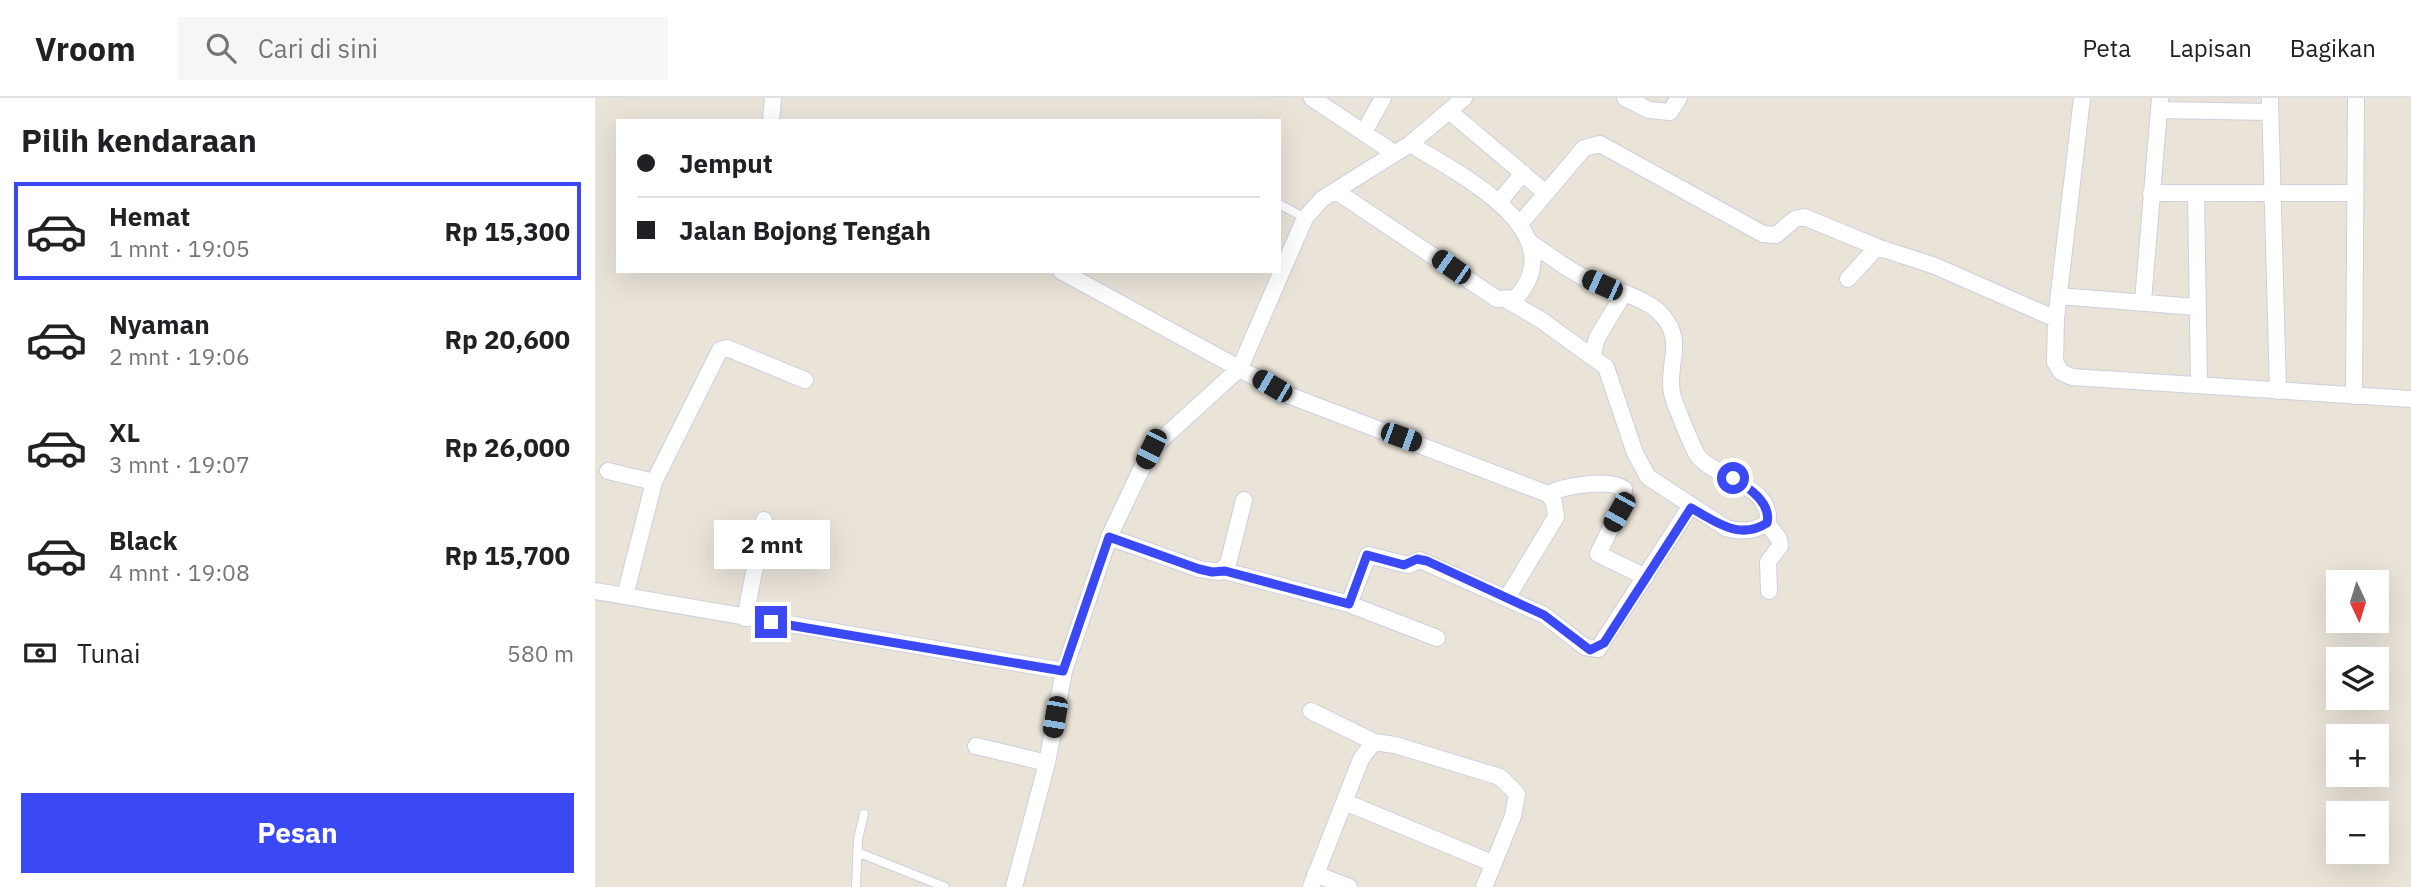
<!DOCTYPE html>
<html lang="id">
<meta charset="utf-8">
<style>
body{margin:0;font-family:"IBM Plex Sans",sans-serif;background:#f6f6f6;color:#202124;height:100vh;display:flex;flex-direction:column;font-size:26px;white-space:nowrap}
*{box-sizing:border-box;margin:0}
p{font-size:23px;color:#757577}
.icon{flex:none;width:38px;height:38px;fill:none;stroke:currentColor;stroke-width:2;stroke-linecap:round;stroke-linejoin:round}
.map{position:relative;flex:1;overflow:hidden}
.details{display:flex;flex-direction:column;background:#fff;width:595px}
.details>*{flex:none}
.top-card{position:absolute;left:21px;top:21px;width:665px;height:154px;border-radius:0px;box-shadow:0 7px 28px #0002;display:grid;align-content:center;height:154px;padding:0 21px;background:#fff}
.needle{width:46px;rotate:176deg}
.fabs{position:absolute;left:1731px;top:472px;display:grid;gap:14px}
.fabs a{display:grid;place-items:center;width:63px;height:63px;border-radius:0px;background:#fff;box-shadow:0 7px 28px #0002;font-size:35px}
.end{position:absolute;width:32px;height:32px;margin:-16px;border:9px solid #3a49f4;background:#fff;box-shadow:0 0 0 4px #fff}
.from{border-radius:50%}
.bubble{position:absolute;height:49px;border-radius:0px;background:#fff;box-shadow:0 7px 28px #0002;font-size:23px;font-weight:700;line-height:49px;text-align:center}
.car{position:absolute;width:21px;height:42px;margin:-21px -10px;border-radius:9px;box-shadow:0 0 5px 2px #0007;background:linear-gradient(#222 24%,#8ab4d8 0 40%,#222 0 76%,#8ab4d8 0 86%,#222 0)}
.top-card b{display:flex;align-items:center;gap:24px;height:66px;font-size:26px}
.top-card b+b{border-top:2px solid #e0e0e0}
.top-card i{width:18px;height:18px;background:#202124}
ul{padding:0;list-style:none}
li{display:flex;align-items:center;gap:21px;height:98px;margin:0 14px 10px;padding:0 7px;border:4px solid transparent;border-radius:0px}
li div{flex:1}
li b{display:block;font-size:26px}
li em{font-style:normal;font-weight:700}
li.current{border-color:#3a49f4}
li>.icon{width:63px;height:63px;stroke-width:1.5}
h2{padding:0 21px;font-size:32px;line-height:84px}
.pay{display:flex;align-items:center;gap:18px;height:77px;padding:0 21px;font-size:26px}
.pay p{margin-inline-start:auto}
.primary-button{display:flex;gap:14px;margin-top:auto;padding:14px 21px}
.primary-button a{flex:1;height:80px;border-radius:0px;background:#3a49f4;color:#fff;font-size:28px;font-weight:700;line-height:80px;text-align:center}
header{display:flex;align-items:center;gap:42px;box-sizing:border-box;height:98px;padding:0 35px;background:#fff;border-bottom:2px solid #e0e0e0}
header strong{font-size:33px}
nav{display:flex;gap:38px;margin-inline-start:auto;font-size:24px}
.search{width:490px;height:63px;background:#f6f6f6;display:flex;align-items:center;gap:18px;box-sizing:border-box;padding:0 24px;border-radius:0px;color:#757577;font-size:26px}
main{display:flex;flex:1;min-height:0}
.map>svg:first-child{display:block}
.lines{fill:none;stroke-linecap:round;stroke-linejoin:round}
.service-casing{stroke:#cdcfe0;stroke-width:10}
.minor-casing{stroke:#cdcfe0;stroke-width:18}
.service{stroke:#fff;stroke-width:8}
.minor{stroke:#fff;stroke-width:16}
.route{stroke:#3a49f4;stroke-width:9}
</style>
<header>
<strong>Vroom</strong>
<div class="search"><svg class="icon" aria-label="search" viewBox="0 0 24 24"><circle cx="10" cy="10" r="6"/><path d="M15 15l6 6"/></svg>Cari di sini</div>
<nav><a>Peta</a><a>Lapisan</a><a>Bagikan</a></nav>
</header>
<main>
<section class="details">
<h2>Pilih kendaraan</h2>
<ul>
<li class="current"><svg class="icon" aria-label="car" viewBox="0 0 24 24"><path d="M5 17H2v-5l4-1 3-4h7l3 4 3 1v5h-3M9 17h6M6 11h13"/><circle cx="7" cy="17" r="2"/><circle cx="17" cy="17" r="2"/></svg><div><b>Hemat</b><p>1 mnt · 19:05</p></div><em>Rp 15,300</em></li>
<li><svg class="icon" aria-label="car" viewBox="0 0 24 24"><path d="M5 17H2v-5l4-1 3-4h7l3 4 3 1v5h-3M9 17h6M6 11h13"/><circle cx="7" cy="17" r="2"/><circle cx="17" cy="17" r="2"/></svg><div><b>Nyaman</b><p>2 mnt · 19:06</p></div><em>Rp 20,600</em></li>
<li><svg class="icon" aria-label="car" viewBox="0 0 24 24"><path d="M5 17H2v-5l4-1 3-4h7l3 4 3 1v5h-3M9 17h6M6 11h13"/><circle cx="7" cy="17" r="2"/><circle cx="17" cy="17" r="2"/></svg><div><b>XL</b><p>3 mnt · 19:07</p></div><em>Rp 26,000</em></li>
<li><svg class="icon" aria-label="car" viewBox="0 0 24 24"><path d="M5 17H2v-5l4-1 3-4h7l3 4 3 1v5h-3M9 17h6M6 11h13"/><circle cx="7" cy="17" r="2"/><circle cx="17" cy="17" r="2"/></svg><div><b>Black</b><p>4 mnt · 19:08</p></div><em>Rp 15,700</em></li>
</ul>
<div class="pay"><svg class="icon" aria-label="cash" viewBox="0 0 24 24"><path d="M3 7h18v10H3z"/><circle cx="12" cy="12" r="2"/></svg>Tunai<p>580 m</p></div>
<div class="primary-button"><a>Pesan</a></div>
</section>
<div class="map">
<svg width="1816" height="789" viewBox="0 0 1816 789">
<rect width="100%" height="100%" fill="#e9e3d8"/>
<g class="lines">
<defs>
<path id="service" d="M684 106 710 120
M262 754 350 789
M261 789 263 741 269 716"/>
<path id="minor" d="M717 0 799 55
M1030 0 1054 12 1075 14 1084 0
M1487 0 1461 221 1460 264 1466 274 1477 279 1816 301
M1675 0 1683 293
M1564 12 1675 14
M854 13 951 95
M176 23 178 0
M769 34 788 0
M741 93 902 201 921 200C981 133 862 75 815 46
M1556 95H1759
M1601 96 1604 287
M904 104 928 75
M924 127 989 50 1005 46 1168 136 1181 137 1200 121 1209 119 1282 149 1340 168 1461 221
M466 173 693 297 953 396 959 404 961 419 912 500
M1253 181 1282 149
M1464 198 1601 209
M912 202 946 222 1011 269 1040 355 1053 379 1131 430C1145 434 1159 434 1172 425 1181 387 1114 379 1101 355 1096 345 1079 305 1077 295 1071 265 1092 243 1065 215 1050 199 1009 189 988 179 969 169 952 156 935 144
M1548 203 1565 0
M997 259 1002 240 1028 197
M1759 298 1761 0
M13 373 59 384
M953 396C968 388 1014 380 1029 391L1028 405 1003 456 1051 479
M1172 425 1184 441 1185 448 1173 464 1174 493
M514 439 604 471 624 474 633 466 649 402
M630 473 754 506 842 540
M0 493 469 573
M30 498 59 384 125 252 132 250 210 282
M754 506 773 457 813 467 825 462 949 517 990 549 1003 551 1095 409
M150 520 169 422
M716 613 779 644
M381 648 452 665
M750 704 897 765
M720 776 754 789
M419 789 452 665 469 573 514 439 556 351 645 270 710 120 727 101 815 46 869 0
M716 789 766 661 779 644 800 647 905 679 922 696 918 718 889 789"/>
</defs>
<use href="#service" class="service-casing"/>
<use href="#minor" class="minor-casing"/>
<use href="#service" class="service"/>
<use href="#minor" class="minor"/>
</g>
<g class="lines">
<path class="route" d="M176 524 468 573 514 439 604 471 617 474 630 473 754 506 772 457 809 467 822 461 832 463 949 517 995 552 1009 545 1096 410C1120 423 1144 443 1172 425 1177 405 1153 389 1138 380"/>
</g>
</svg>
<div class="fabs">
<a><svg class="needle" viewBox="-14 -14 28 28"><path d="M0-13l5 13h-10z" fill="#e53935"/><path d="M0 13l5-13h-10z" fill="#757577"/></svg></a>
<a><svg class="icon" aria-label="layers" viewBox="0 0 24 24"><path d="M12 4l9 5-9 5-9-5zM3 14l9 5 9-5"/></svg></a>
<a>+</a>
<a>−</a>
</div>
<i class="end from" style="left:1138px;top:380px"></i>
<i class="end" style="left:176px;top:524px"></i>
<div class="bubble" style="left:119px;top:422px;width:116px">2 mnt</div>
<i class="car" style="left:856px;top:169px;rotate:305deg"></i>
<i class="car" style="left:1007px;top:187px;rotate:294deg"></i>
<i class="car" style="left:677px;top:288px;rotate:300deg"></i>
<i class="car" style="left:806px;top:339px;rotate:110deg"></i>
<i class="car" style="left:556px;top:351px;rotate:206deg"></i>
<i class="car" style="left:1024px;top:414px;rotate:209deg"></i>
<i class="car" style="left:460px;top:619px;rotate:190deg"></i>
<div class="top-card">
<b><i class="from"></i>Jemput</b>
<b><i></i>Jalan Bojong Tengah</b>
</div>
</div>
</main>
